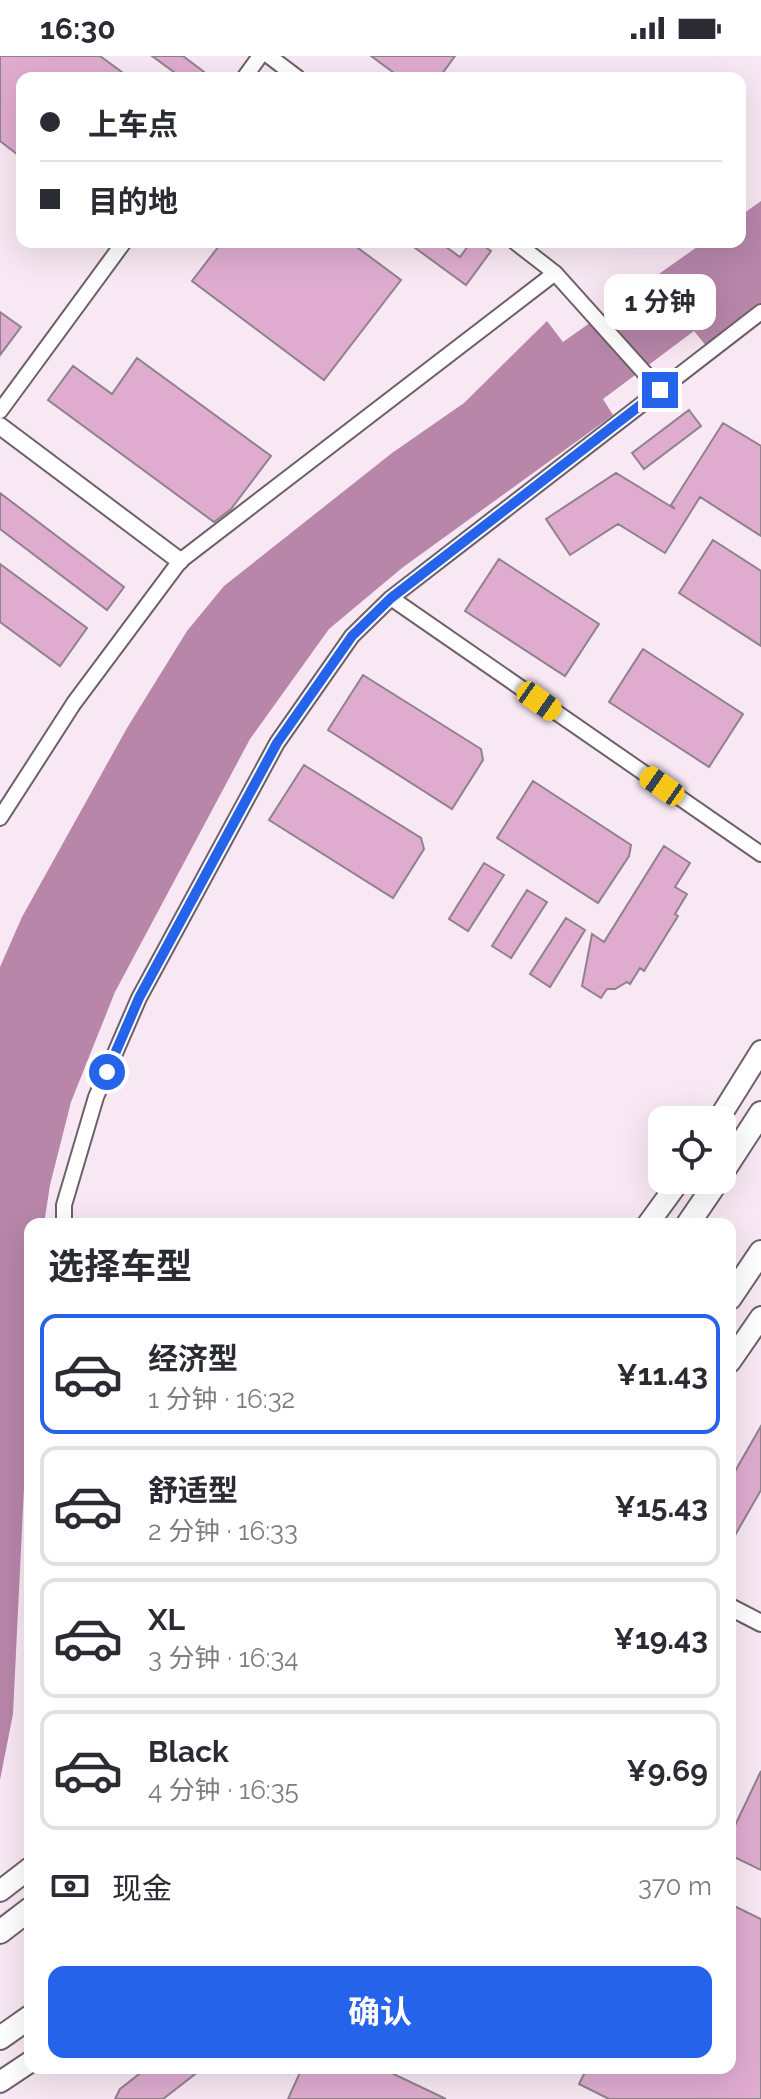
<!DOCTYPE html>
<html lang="zh">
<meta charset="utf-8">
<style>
body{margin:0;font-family:Raleway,"Noto Sans SC",sans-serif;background:#f7f7f7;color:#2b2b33;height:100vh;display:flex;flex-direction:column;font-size:30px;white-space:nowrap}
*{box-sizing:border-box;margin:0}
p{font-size:26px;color:#7c7c81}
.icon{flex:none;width:44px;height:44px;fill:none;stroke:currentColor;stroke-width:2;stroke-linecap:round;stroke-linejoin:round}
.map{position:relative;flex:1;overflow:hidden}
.side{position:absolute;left:24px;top:1162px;width:712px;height:856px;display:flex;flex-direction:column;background:#fff;border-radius:16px;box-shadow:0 8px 32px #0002}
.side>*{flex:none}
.top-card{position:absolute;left:16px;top:16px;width:730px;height:176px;border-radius:16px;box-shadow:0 8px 32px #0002;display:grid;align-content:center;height:176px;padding:0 24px;background:#fff}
.tools{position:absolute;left:648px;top:1050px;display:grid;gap:16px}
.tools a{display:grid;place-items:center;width:88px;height:88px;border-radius:16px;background:#fff;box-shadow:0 8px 32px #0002;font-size:40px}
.end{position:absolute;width:36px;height:36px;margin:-18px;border:10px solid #2563eb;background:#fff;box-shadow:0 0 0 4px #fff}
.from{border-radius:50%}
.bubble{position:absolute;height:56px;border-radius:16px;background:#fff;box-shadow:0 8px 32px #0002;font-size:26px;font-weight:700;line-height:56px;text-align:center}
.car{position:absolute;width:24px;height:48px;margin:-24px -12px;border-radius:10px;box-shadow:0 0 6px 2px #0007;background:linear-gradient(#f5c518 24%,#345 0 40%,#f5c518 0 76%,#345 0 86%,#f5c518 0)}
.top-card b{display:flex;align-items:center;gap:28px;height:76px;font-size:30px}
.top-card b+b{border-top:2px solid #e1e1e2}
.top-card i{width:20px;height:20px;background:#2b2b33}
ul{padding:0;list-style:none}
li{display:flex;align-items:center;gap:24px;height:120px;margin:0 16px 12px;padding:0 8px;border:4px solid #e1e1e2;border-radius:16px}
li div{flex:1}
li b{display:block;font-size:30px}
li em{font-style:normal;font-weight:700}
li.active{border-color:#2563eb}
li>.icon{width:72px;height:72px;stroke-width:1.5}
h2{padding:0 24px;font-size:36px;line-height:96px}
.pay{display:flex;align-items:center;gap:20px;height:88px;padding:0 24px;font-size:30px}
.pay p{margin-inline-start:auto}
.button{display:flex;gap:16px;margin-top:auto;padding:16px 24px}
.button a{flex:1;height:92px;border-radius:16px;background:#2563eb;color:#fff;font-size:32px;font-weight:700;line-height:92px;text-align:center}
.status{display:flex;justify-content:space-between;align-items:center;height:56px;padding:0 40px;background:#fff;direction:ltr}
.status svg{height:22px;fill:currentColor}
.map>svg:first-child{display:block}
.water{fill:#b786a9}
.building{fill:#dfacd0;stroke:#90828c;stroke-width:2}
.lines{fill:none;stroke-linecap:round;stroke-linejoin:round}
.minor-casing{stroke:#6e606a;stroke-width:18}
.tertiary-casing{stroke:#6e606a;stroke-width:20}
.secondary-casing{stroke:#6e606a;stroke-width:24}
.primary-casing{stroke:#6e606a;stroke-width:26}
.minor{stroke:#fff;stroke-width:14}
.tertiary{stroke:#fff;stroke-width:16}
.secondary{stroke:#fff;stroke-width:20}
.primary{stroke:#fff;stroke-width:22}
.route{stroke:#2563eb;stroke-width:10}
</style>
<div class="status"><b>16:30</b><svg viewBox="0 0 49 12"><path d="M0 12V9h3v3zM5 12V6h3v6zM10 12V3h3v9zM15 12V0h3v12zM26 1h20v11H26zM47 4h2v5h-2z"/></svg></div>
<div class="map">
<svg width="761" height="2043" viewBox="0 0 761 2043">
<rect width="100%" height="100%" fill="#f8e8f3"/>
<path class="water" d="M761 145V251L707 291 694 275 603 343 613 359 402 512 329 573 250 683 115 936 71 1046 50 1129 44 1168H30V1308L13 1658 0 1724V911L22 861 127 672 187 575 224 530 392 397 464 347 547 265 563 286 704 186H740V160Z"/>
<path class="building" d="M0 0H100L130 22H22V102L0 85Z
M152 0H183L212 22H182Z
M371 0H455L439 22H401Z
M222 186H350L401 224 324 324 192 225Z
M407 186H439L460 201 471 186H478L491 195 466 229Z
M0 256 21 271 0 299Z
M137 302 271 400 231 453 214 466 48 344 73 310 112 338Z
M689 354 701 370 644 413 632 397Z
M723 367 761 390V480L700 441 665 497 618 468 570 499 546 463 616 417 675 453 671 449Z
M0 437 124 531 107 554 0 473Z
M713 484 761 515V590L679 537Z
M499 503 599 568 565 620 465 555Z
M0 508 87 572 60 610 0 566Z
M643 593 743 658 709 711 609 646Z
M363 619 481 693 483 704 452 753 328 674Z
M304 709 421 782 424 793 393 842 269 764Z
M533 725 631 789 629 800 598 847 497 782Z
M664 790 690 807 675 831 687 838 675 858 678 860 644 915 640 912 630 928 627 926 615 933H607L601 942 582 930 592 878 604 886Z
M484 807 504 819 468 875 449 863Z
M527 834 547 846 511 902 492 890Z
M566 862 585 874 550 931 530 918Z
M761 1370V1434L730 1488V1424Z
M761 1715V1814L730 1799V1780Z
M730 1848 761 1863V2043H609L579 2028 587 2012H730Z
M147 2012H203L163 2043H115L120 2033Z
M302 2012H381L446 2043H288Z"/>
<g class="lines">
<defs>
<path id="minor" d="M269 0 298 22
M244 22 260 0
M515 186 555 217 660 334
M0 355 124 186
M391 542 761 798
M0 762 74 647 180 505 555 217
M64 1168V1149L96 1041 139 942 277 687 352 580 391 542 761 256"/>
<path id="tertiary" d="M0 370 180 505
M730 1551 761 1567"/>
<path id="secondary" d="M718 1064 761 995
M648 1168 680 1124
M730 1306 761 1261
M0 1835 30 1812
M0 2026 30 2006"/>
<path id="primary" d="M722 1117 761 1057
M688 1168 718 1124
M730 1242 761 1196
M0 1876 30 1853
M0 1982 30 1961"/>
</defs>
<use href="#minor" class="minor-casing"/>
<use href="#tertiary" class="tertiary-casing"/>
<use href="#secondary" class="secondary-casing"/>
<use href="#primary" class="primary-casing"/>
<use href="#minor" class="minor"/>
<use href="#tertiary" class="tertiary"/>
<use href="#secondary" class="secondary"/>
<use href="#primary" class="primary"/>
</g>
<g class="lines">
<path class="route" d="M107 1016 139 942 277 687 352 580 391 542 660 334"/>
</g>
</svg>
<div class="tools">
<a><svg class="icon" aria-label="locate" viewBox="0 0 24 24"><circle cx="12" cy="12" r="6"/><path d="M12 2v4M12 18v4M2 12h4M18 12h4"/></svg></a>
</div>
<i class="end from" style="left:107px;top:1016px"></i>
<i class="end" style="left:660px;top:334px"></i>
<div class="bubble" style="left:604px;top:218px;width:112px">1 分钟</div>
<i class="car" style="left:539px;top:645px;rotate:125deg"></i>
<i class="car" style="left:662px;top:730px;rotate:305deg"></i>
<div class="top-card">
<b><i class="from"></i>上车点</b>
<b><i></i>目的地</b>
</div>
<section class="side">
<h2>选择车型</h2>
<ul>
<li class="active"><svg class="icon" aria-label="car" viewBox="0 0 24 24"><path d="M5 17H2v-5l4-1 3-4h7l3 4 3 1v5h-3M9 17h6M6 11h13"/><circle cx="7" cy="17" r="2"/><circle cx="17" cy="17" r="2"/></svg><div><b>经济型</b><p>1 分钟 · 16:32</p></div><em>¥11.43</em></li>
<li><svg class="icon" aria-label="car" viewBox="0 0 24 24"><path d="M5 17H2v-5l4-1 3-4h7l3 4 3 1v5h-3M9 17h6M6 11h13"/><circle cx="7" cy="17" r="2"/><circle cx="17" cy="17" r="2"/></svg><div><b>舒适型</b><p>2 分钟 · 16:33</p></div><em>¥15.43</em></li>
<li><svg class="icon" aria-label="car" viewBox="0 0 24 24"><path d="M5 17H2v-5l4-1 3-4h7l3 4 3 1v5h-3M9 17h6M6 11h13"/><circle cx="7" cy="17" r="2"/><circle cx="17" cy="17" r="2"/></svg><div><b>XL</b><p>3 分钟 · 16:34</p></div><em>¥19.43</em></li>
<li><svg class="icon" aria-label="car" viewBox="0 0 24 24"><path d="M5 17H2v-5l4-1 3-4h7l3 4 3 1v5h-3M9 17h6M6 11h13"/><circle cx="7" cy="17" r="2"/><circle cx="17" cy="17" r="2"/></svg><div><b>Black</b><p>4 分钟 · 16:35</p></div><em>¥9.69</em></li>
</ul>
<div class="pay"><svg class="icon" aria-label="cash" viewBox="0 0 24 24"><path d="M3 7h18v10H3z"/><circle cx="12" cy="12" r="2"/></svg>现金<p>370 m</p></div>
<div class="button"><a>确认</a></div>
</section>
</div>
